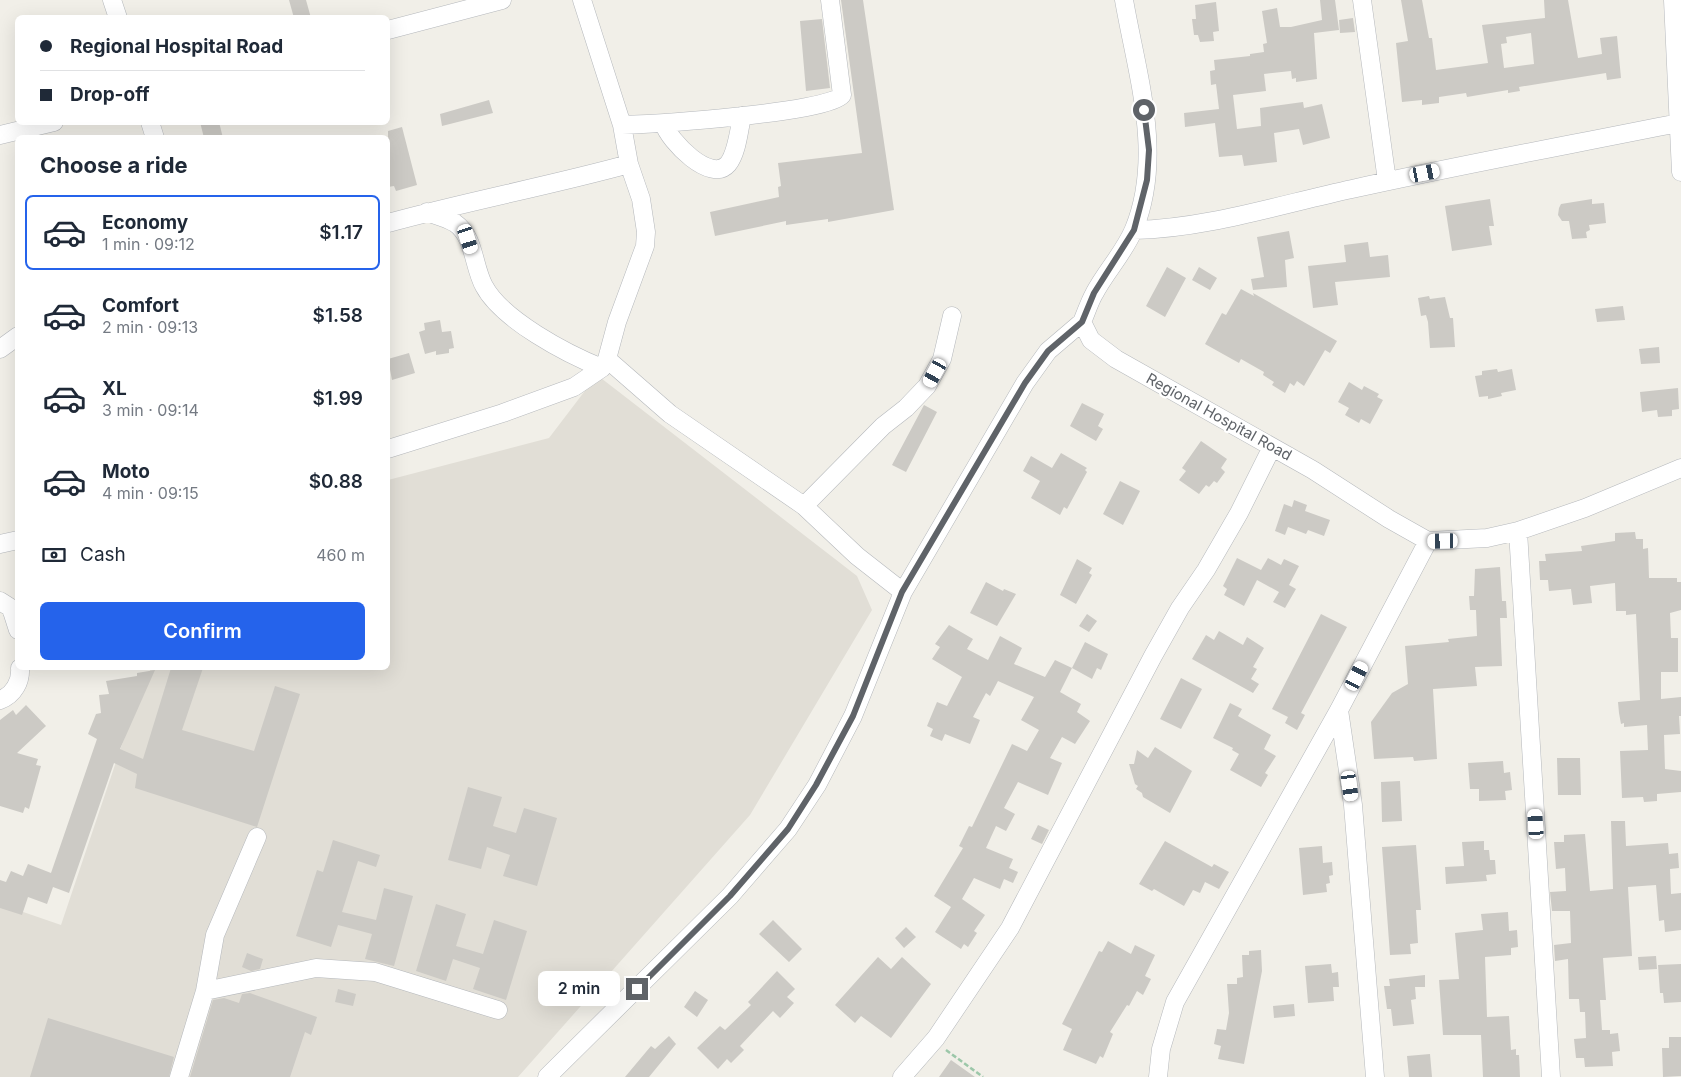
<!DOCTYPE html>
<meta charset="utf-8">
<style>
body{margin:0;font-family:Inter,sans-serif;background:#f2f2f3;color:#1f2937;height:100vh;display:flex;flex-direction:column;font-size:19px;white-space:nowrap}
*{box-sizing:border-box;margin:0}
p{font-size:16px;color:#747a83}
.icon{flex:none;width:28px;height:28px;fill:none;stroke:currentColor;stroke-width:2;stroke-linecap:round;stroke-linejoin:round}
.map{position:relative;flex:1;overflow:hidden}
.sheet{position:absolute;left:15px;top:135px;width:375px;height:535px;display:flex;flex-direction:column;background:#fff;border-radius:8px;box-shadow:0 5px 20px #0002}
.sheet>*{flex:none}
.top-card{position:absolute;left:15px;top:15px;width:375px;height:110px;border-radius:8px;box-shadow:0 5px 20px #0002;display:grid;align-content:center;height:110px;padding:0 25px;background:#fff}
.end{position:absolute;width:22px;height:22px;margin:-11px;border:6px solid #5f6368;background:#fff;box-shadow:0 0 0 2px #fff}
.from{border-radius:50%}
.bubble{position:absolute;height:35px;border-radius:8px;background:#fff;box-shadow:0 5px 20px #0002;font-size:16px;font-weight:600;line-height:35px;text-align:center}
.car{position:absolute;width:15px;height:30px;margin:-15px -8px;border-radius:6px;box-shadow:0 0 4px 1px #0007;background:linear-gradient(#fff 24%,#345 0 40%,#fff 0 76%,#345 0 86%,#fff 0)}
.top-card b{display:flex;align-items:center;gap:18px;height:48px;font-size:19px}
.top-card b+b{border-top:1px solid #e0e1e3}
.top-card i{width:12px;height:12px;background:#1f2937}
ul{padding:0;list-style:none}
li{display:flex;align-items:center;gap:15px;height:75px;margin:0 10px 8px;padding:0 15px;border:2px solid transparent;border-radius:8px}
li div{flex:1}
li b{display:block;font-size:19px}
li em{font-style:normal;font-weight:600}
li.on{border-color:#2563eb}
li>.icon{width:45px;height:45px;stroke-width:1.5}
h2{padding:0 25px;font-size:22px;line-height:60px}
.pay{display:flex;align-items:center;gap:12px;height:55px;padding:0 25px;font-size:19px}
.pay p{margin-inline-start:auto}
.action{display:flex;gap:10px;margin-top:auto;padding:10px 25px}
.action a{flex:1;height:58px;border-radius:8px;background:#2563eb;color:#fff;font-size:20px;font-weight:600;line-height:58px;text-align:center}
.map>svg:first-child{display:block}
.education{fill:#e1ded6}
.building{fill:#cccac5;fill-rule:evenodd}
.lines{fill:none;stroke-linecap:round;stroke-linejoin:round}
.minor-casing{stroke:#b5b8bc;stroke-width:19}
.path{stroke:#9cc7a9;stroke-width:2.5;stroke-dasharray:5 2.5;stroke-linecap:butt}
.minor{stroke:#fff;stroke-width:18}
.route{stroke:#5f6368;stroke-width:6}
.labels{text-anchor:middle;stroke-width:4.5;stroke-linejoin:round;paint-order:stroke}
.street-label{font-size:15px;fill:#5f6368;stroke:#fff}
</style>
<div class="map">
<svg width="1681" height="1077" viewBox="0 0 1681 1077">
<rect width="100%" height="100%" fill="#f1efe8"/>
<path class="education" d="M597 375 857 576 872 610 750 815 518 1077H0V904L61 925 120 750 151 668H388V480L549 438Z"/>
<path class="building" d="M289 0H306L311 18H294Z
M841 0H863L894 210 828 222V219L786 225V221L715 236 710 212 779 197 778 187 781 186 778 163 862 153Z
M1320 0H1335L1339 30 1314 33 1317 79 1296 82V78L1292 79 1291 71 1264 74 1266 91 1233 95 1237 129 1261 126 1260 108 1303 102 1304 108 1322 104 1330 138 1303 145 1299 129 1274 133 1277 162 1244 166 1242 155 1219 157 1215 123 1185 127 1184 113 1219 109 1216 84 1211 85 1210 71 1215 70 1214 60 1250 56V54L1264 52 1263 44 1267 43 1262 11 1277 8 1280 27H1291L1322 20Z
M1401 0H1422L1429 38H1432L1436 70 1488 63 1482 25 1545 18 1544 0H1568L1578 58 1602 54 1600 38 1617 36 1621 78 1607 80 1606 73 1519 87 1520 91 1508 93V90L1467 97 1466 93 1439 97V103L1422 105V100L1402 102 1396 43 1408 41ZM1531 33 1534 64 1504 68 1501 44 1507 43 1506 37Z
M1216 2 1219 31 1213 32 1214 41 1200 42 1198 35H1194L1192 19H1196L1195 5Z
M1353 18 1355 32 1340 33 1339 20Z
M822 19 830 88 806 91 800 21Z
M489 100 493 113 442 126 440 114Z
M200 122H219L223 138H204Z
M402 127 417 185 396 191 394 186 388 187V131Z
M1490 199 1494 226H1489L1492 245 1452 251 1445 206Z
M1592 199V204L1604 203 1606 223 1589 225 1590 230 1586 232 1587 238 1572 239 1569 221H1562L1558 215 1559 208 1561 204Z
M1289 231 1294 258 1285 260 1287 287 1253 290 1251 279 1264 277 1257 237Z
M1368 242 1370 257 1388 255 1390 277 1335 282 1338 305 1313 308 1308 266 1346 262 1344 245Z
M1167 267 1186 278 1165 317 1146 306Z
M1199 267 1217 278 1210 290 1192 280Z
M1241 289 1254 296 1253 293 1337 341 1330 353 1325 350 1304 386 1297 381 1294 386 1290 383 1285 393 1272 385 1274 382 1263 375 1264 372 1241 359 1239 363 1205 344 1222 313 1226 315Z
M1429 296 1430 299 1445 297 1450 318H1453L1455 347 1430 348 1428 322 1426 315 1421 316 1418 298Z
M1623 306 1625 320 1597 322 1595 309Z
M440 320 442 332 451 331 454 348 449 349V353L436 355V351L425 354 419 332 425 330 424 323Z
M1659 347 1660 363 1641 364 1639 349Z
M409 353 415 373 392 380 388 359Z
M1497 369 1498 372 1512 369 1516 390 1501 393 1502 396 1488 399V396L1479 397 1475 376 1482 375V371Z
M1349 382 1362 390 1364 386 1379 394 1377 397 1383 400 1370 424 1361 419 1359 423 1345 415 1349 408 1338 402Z
M1678 388 1679 409 1672 410V416L1658 417 1657 410 1642 412 1640 392Z
M1082 403 1104 414 1098 426 1103 429 1096 441 1070 426Z
M924 405 937 412 906 472 892 465Z
M1201 441 1227 459 1221 468 1225 472 1217 483 1214 481 1209 487 1206 485 1199 494 1179 480 1186 471 1182 468Z
M1061 453 1087 468 1085 470 1087 472 1067 509 1064 507 1060 515 1031 498 1040 481 1023 471 1031 456 1052 468Z
M1120 481 1140 491 1123 525 1103 514Z
M1294 500 1307 505 1305 511 1330 520 1324 536 1308 530 1306 534 1288 527 1285 535 1275 531 1284 504 1292 507Z
M1635 532 1636 539H1643V549L1648 548 1649 578H1677V582H1681V610L1670 613 1671 638H1678V672H1661V699L1681 697V716H1679L1680 734 1664 735 1665 769 1681 771V792L1657 794V801L1644 802 1643 797 1622 798 1620 751 1648 750 1647 725 1624 727V723L1621 724 1619 713 1618 702 1640 700 1636 614 1626 615V611H1616L1615 583 1590 586 1592 603 1573 605 1571 589 1549 591 1548 580H1540L1539 561H1546L1545 554 1582 551 1581 546 1615 541V533Z
M1237 558 1261 570 1268 558 1281 565 1284 559 1299 566 1289 585 1296 589 1285 608 1273 602 1279 592 1257 580 1244 606 1224 595 1227 589 1223 586Z
M1077 559 1092 568 1089 573 1092 575 1076 604 1060 595Z
M1500 567 1502 601H1506L1507 618H1500L1502 666 1475 667 1477 686 1433 689 1437 759 1414 761 1413 757 1374 759 1371 722 1392 693 1408 684 1405 646 1449 642 1448 639 1477 636 1476 610H1470L1469 596H1474L1475 569Z
M986 582 1003 591 1004 589 1016 594 997 626 970 613Z
M1087 614 1097 621 1089 632 1079 626Z
M1321 614 1347 627 1301 713 1305 715 1297 730 1285 723 1288 717 1272 709Z
M949 625 973 639 967 649 988 660 1000 636 1022 648 1014 664 1045 677 1055 660 1072 668 1085 642 1108 654 1101 670 1097 668 1092 679 1072 668 1060 692 1081 704 1077 712 1090 721 1075 744 1062 737 1050 758 1062 763 1048 795 1018 782 1004 808 1015 814 1006 831 996 826 986 848 1013 859 1009 868 1018 872 1013 883 1004 879 1000 889 974 878 962 899 985 915 974 931 977 933 968 947 964 944 961 949 935 932 951 907 934 896 963 848 959 846 969 826 972 827 1012 744 1027 751 1039 730 1021 720 1034 697 998 681 990 696 986 693 973 717 980 720 970 744 945 734 942 741 930 736 933 729 927 726 937 702 947 706 962 677 932 659 940 647 935 644Z
M1219 631 1243 645 1247 637 1264 648 1253 667 1257 669 1251 679 1259 684 1253 693 1192 659 1206 635 1214 640Z
M171 668H203L182 730 254 751 275 686 300 694 257 827 135 788 137 774 114 763 69 893 53 887 47 904 28 897 22 915 0 908V880L6 882 11 871 23 876 28 864 51 873 97 739 88 734 96 714 101 713 99 695 109 694 106 681 137 676V673L155 670 120 749 143 759Z
M1181 678 1202 689 1181 729 1160 719Z
M1230 703 1242 709 1238 716 1271 735 1264 749 1276 756 1265 773 1268 775 1261 787 1230 770 1239 754 1232 750 1233 748 1213 738Z
M26 705 46 726 17 753 38 759 36 765 41 766 29 809 25 807 23 813 0 806V720L13 710 16 715Z
M1155 747 1192 771 1170 813 1143 797 1142 793 1136 789 1138 786 1135 784 1129 764H1134L1137 750 1148 758Z
M1557 758H1580L1581 795H1558Z
M1503 761 1504 773 1510 772 1512 790 1505 791 1506 800 1479 801V789H1470L1468 763Z
M1400 781 1402 821 1382 822 1381 782Z
M468 787 502 797 493 826 516 833 524 808 557 818 537 886 503 876 510 855 487 847 481 869 448 860Z
M1611 821H1625L1626 846 1668 843 1669 854 1678 853 1679 868 1670 869 1671 894 1681 893V930L1665 932 1664 920 1659 921 1656 885 1628 887 1632 956 1603 958 1606 1000H1600L1602 1030H1610V1034L1618 1033 1620 1051 1612 1052 1613 1066 1585 1067 1584 1058H1576L1574 1039 1586 1038 1585 1012H1580L1579 999H1569L1568 959 1555 961 1554 945 1571 943 1570 911H1552L1550 892 1566 891 1565 868 1556 869 1554 842H1564V835L1585 834 1590 891 1613 889Z
M1038 825 1049 830 1042 844 1031 839Z
M333 840 380 855 376 867 358 861 342 912 376 920 384 888 413 896 394 966 365 959 372 934 338 925 331 947 296 936 317 870 323 872Z
M1165 841 1212 867 1214 864 1229 872 1219 889 1205 882 1200 893 1193 890 1184 906 1154 889 1152 891 1139 884Z
M1484 841V850H1489L1490 860H1495L1496 874 1486 875 1487 881 1446 884 1445 867 1464 866 1462 842Z
M1416 845 1421 910H1416L1418 943 1410 944 1411 954 1390 955 1382 847Z
M1322 846 1323 863 1332 862 1333 875 1329 876 1330 883 1326 884 1327 892 1303 895 1299 848Z
M436 904 466 914 456 946 483 954 494 920 527 931 506 1000 473 989 480 968 453 959 446 981 416 971Z
M1508 912 1509 931 1517 930 1518 947 1511 948V955L1485 957 1487 1017 1509 1016 1511 1050 1516 1049V1055H1519L1520 1077H1483L1481 1035H1443L1439 980 1459 979 1455 933 1483 930 1481 914Z
M773 920 802 949 789 962 759 934Z
M906 927 916 937 904 948 895 938Z
M1108 941 1131 954 1135 945 1155 955 1145 976 1151 979 1143 995 1137 991 1129 1006 1127 1005 1110 1032 1113 1034 1103 1058 1100 1056 1096 1064 1063 1050 1072 1029 1062 1024 1099 951 1102 952Z
M1261 950 1262 971 1244 1064 1218 1059 1221 1046 1214 1044 1217 1029 1226 1030 1229 1013 1227 984H1237V978L1243 977 1242 955H1249V951Z
M247 953 263 959 260 969 251 971 242 967Z
M1656 956 1657 969 1639 970 1638 957Z
M878 957 891 969 902 957 931 984 891 1038 861 1016 855 1023 835 1005Z
M1331 964 1332 973 1338 972 1339 987H1333L1334 1001 1308 1003 1305 966Z
M1681 964V1002L1664 1003 1663 993H1660L1658 965Z
M777 971 795 989 787 997 794 1003 780 1018 773 1011 740 1046 744 1050 731 1063 727 1059 718 1069 697 1048 720 1026 725 1030 751 1005 748 1002Z
M1425 975V987H1415L1416 999 1411 1000 1414 1024 1393 1026 1391 1009H1387L1384 986H1390L1389 979Z
M338 989 356 994 353 1006 335 1002Z
M695 991 708 1000 697 1017 684 1007Z
M250 993 317 1017 311 1035 305 1032 290 1077H190L213 1000 224 998 239 1003 242 994Z
M1294 1004 1295 1016 1274 1018 1273 1006Z
M48 1018 174 1057 169 1077H30Z
M669 1036 676 1044 649 1077H625L651 1046 655 1049Z
M1669 1037H1681V1076L1663 1077 1662 1048H1669Z
M1430 1054 1432 1077H1409L1407 1056Z
M951 1060 975 1077H939Z"/>
<g class="lines">
<defs>
<path id="minor" d="M112 0 118 18
M1124 0C1137 75 1164 155 1134 229 1124 253 1106 271 1094 294 1089 303 1086 313 1082 322L1091 340 1116 359 1313 470 1389 519 1428 541 1487 538 1518 531 1585 508 1681 468
M1362 0 1387 181
M1673 0 1681 172
M388 30 502 0
M150 122 155 138
M664 124C669 141 711 184 728 164 737 153 739 130 742 116
M622 125C653 124 828 113 842 95L830 0
M0 135 54 122
M427 212C435 215 447 218 455 223 475 237 473 266 484 286 502 320 567 354 602 368
M388 223C468 201 549 186 629 164
M1134 230C1205 229 1282 204 1352 189 1460 165 1569 145 1678 123
M0 349 18 336
M607 359 670 414 804 506 857 556 903 592
M388 449 503 413 574 387 602 368 607 359 617 322 645 246 646 232 641 199 629 164 622 125 582 0
M804 506 883 426 906 408 927 386 942 359 952 316
M1518 531 1551 1077
M0 544 18 540
M0 601 11 608 18 630
M0 700C14 695 21 681 20 668
M1339 710 1353 805 1375 1077
M205 991 316 968 375 972 498 1010
M179 1077 205 991 215 935 257 837
M547 1077 730 896 788 829 817 785 853 716 903 592 1025 383 1048 351 1082 322
M902 1077 936 1038 1010 928 1153 656 1180 608 1206 570 1239 513 1272 447
M1158 1077 1161 1049 1175 1002 1339 710 1428 541"/>
</defs>
<use href="#minor" class="minor-casing"/>
<path class="path" d="M946 1050 983 1077"/>
<use href="#minor" class="minor"/>
</g>
<g class="lines">
<path class="route" d="M637 989 730 896 788 829 816 785 853 716 902 592 1025 383 1048 351 1082 322 1094 293 1134 230 1147 180 1149 150 1144 110"/>
</g>
<g class="labels">
<g class="street-label">
<text transform="translate(1219 417) rotate(29)" y="5">Regional Hospital Road</text>
</g>
</g>
</svg>
<i class="end from" style="left:1144px;top:110px"></i>
<i class="end" style="left:637px;top:989px"></i>
<div class="bubble" style="left:538px;top:971px;width:82px">2 min</div>
<i class="car" style="left:1425px;top:173px;rotate:79deg"></i>
<i class="car" style="left:468px;top:239px;rotate:162deg"></i>
<i class="car" style="left:935px;top:373px;rotate:209deg"></i>
<i class="car" style="left:1443px;top:541px;rotate:269deg"></i>
<i class="car" style="left:1357px;top:676px;rotate:27deg"></i>
<i class="car" style="left:1350px;top:786px;rotate:172deg"></i>
<i class="car" style="left:1536px;top:824px;rotate:356deg"></i>
<div class="top-card">
<b><i class="from"></i>Regional Hospital Road</b>
<b><i></i>Drop-off</b>
</div>
<section class="sheet">
<h2>Choose a ride</h2>
<ul>
<li class="on"><svg class="icon" aria-label="car" viewBox="0 0 24 24"><path d="M5 17H2v-5l4-1 3-4h7l3 4 3 1v5h-3M9 17h6M6 11h13"/><circle cx="7" cy="17" r="2"/><circle cx="17" cy="17" r="2"/></svg><div><b>Economy</b><p>1 min · 09:12</p></div><em>$1.17</em></li>
<li><svg class="icon" aria-label="car" viewBox="0 0 24 24"><path d="M5 17H2v-5l4-1 3-4h7l3 4 3 1v5h-3M9 17h6M6 11h13"/><circle cx="7" cy="17" r="2"/><circle cx="17" cy="17" r="2"/></svg><div><b>Comfort</b><p>2 min · 09:13</p></div><em>$1.58</em></li>
<li><svg class="icon" aria-label="car" viewBox="0 0 24 24"><path d="M5 17H2v-5l4-1 3-4h7l3 4 3 1v5h-3M9 17h6M6 11h13"/><circle cx="7" cy="17" r="2"/><circle cx="17" cy="17" r="2"/></svg><div><b>XL</b><p>3 min · 09:14</p></div><em>$1.99</em></li>
<li><svg class="icon" aria-label="car" viewBox="0 0 24 24"><path d="M5 17H2v-5l4-1 3-4h7l3 4 3 1v5h-3M9 17h6M6 11h13"/><circle cx="7" cy="17" r="2"/><circle cx="17" cy="17" r="2"/></svg><div><b>Moto</b><p>4 min · 09:15</p></div><em>$0.88</em></li>
</ul>
<div class="pay"><svg class="icon" aria-label="cash" viewBox="0 0 24 24"><path d="M3 7h18v10H3z"/><circle cx="12" cy="12" r="2"/></svg>Cash<p>460 m</p></div>
<div class="action"><a>Confirm</a></div>
</section>
</div>
